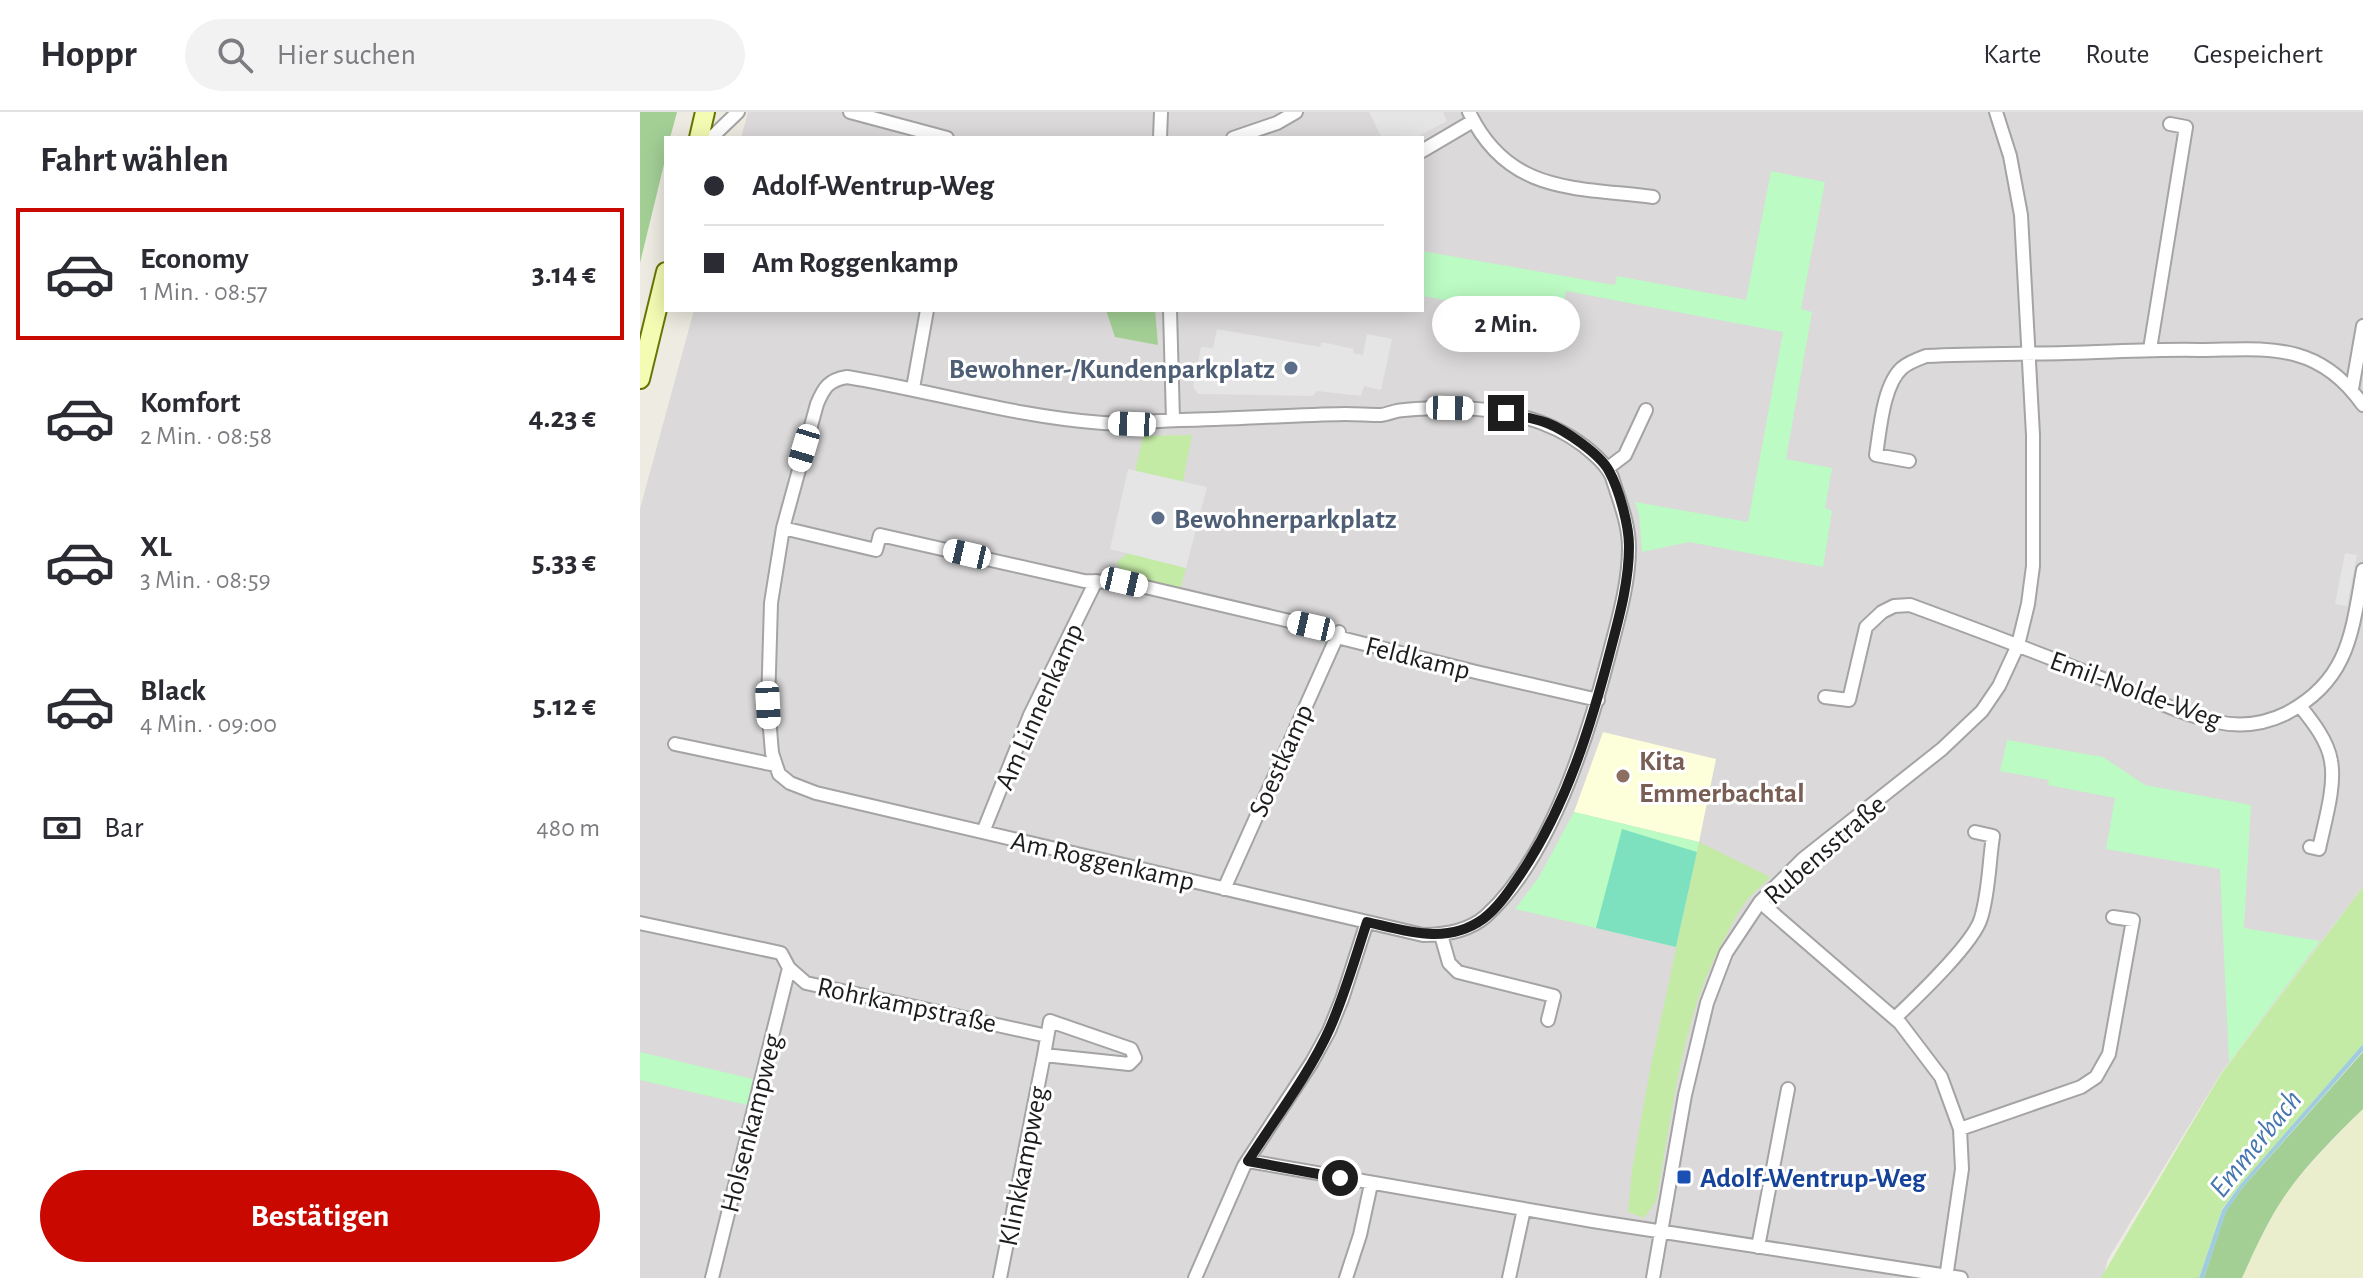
<!DOCTYPE html>
<html lang="de">
<meta charset="utf-8">
<style>
body{margin:0;font-family:"Alegreya Sans",sans-serif;background:#f2f2f3;color:#2b2b33;height:100vh;display:flex;flex-direction:column;font-size:30px;white-space:nowrap}
*{box-sizing:border-box;margin:0}
p{font-size:26px;color:#7c7c81}
.icon{flex:none;width:44px;height:44px;fill:none;stroke:currentColor;stroke-width:2;stroke-linecap:round;stroke-linejoin:round}
.map{position:relative;flex:1;overflow:hidden}
.panel{display:flex;flex-direction:column;background:#fff;width:640px}
.panel>*{flex:none}
.top-card{position:absolute;left:24px;top:24px;width:760px;height:176px;border-radius:0px;box-shadow:0 4px 20px #0003;display:grid;align-content:center;height:176px;padding:0 40px;background:#fff}
.end{position:absolute;width:36px;height:36px;margin:-18px;border:10px solid #1d1d1d;background:#fff;box-shadow:0 0 0 4px #fff}
.from{border-radius:50%}
.bubble{position:absolute;height:56px;border-radius:28px;background:#fff;box-shadow:0 4px 20px #0003;font-size:26px;font-weight:700;line-height:56px;text-align:center}
.car{position:absolute;width:24px;height:48px;margin:-24px -12px;border-radius:10px;box-shadow:0 0 6px 2px #0007;background:linear-gradient(#fff 24%,#345 0 40%,#fff 0 76%,#345 0 86%,#fff 0)}
.top-card b{display:flex;align-items:center;gap:28px;height:76px;font-size:30px}
.top-card b+b{border-top:2px solid #e1e1e2}
.top-card i{width:20px;height:20px;background:#2b2b33}
ul{padding:0;list-style:none}
li{display:flex;align-items:center;gap:24px;height:132px;margin:0 16px 12px;padding:0 24px;border:4px solid transparent;border-radius:0px}
li div{flex:1}
li b{display:block;font-size:30px}
li em{font-style:normal;font-weight:700}
li.on{border-color:#c90900}
li>.icon{width:72px;height:72px;stroke-width:1.5}
h2{padding:0 40px;font-size:36px;line-height:96px}
.pay{display:flex;align-items:center;gap:20px;height:88px;padding:0 40px;font-size:30px}
.pay p{margin-inline-start:auto}
.action{display:flex;gap:16px;margin-top:auto;padding:16px 40px}
.action a{flex:1;height:92px;border-radius:48px;background:#c90900;color:#fff;font-size:32px;font-weight:700;line-height:92px;text-align:center}
header{display:flex;align-items:center;gap:48px;box-sizing:border-box;height:112px;padding:0 40px;background:#fff;border-bottom:2px solid #e1e1e2}
header strong{font-size:38px}
nav{display:flex;gap:44px;margin-inline-start:auto;font-size:28px}
.search{width:560px;height:72px;background:#f2f2f3;display:flex;align-items:center;gap:20px;box-sizing:border-box;padding:0 28px;border-radius:44px;color:#7c7c81;font-size:30px}
main{display:flex;flex:1;min-height:0}
.map>svg:first-child{display:block}
.residential{fill:#dbd9d9}
.education{fill:#fdffda}
.farmland{fill:#eaeecc}
.grass{fill:#c4eba5}
.forest{fill:#a3cf95}
.park{fill:#bcfbc4}
.pitch{fill:#7de1bf}
.parking{fill:#e5e5e5}
.water{fill:#a0cdde}
.lines{fill:none;stroke-linecap:round;stroke-linejoin:round}
.street-casing{stroke:#a4a4a4;stroke-width:16}
.secondary-casing{stroke:#647601;stroke-width:22}
.street{stroke:#fff;stroke-width:12}
.secondary{stroke:#f4fbb3;stroke-width:18}
.route{stroke:#1d1d1d;stroke-width:10}
.service-dot{fill:#5c6f8a;stroke:#fff;stroke-width:3}
.education-dot{fill:#8d6e63;stroke:#fff;stroke-width:3}
.transit-dot{fill:#1a4fb4;stroke:#fff;stroke-width:3}
.labels{text-anchor:middle;stroke-width:6;stroke-linejoin:round;paint-order:stroke}
.service-label{font-size:28px;font-weight:bold;fill:#4e5e75;stroke:#fff;text-anchor:end}
.street-label{font-size:28px;fill:#1d1d1d;stroke:#fff}
.education-label{font-size:28px;font-weight:bold;fill:#785e54;stroke:#fff;text-anchor:start}
.transit-label{font-size:28px;font-weight:bold;fill:#164399;stroke:#fff;text-anchor:start}
.water-label{font-size:30px;font-style:italic;fill:#4676af;stroke:#fff}
</style>
<header>
<strong>Hoppr</strong>
<div class="search"><svg class="icon" aria-label="search" viewBox="0 0 24 24"><circle cx="10" cy="10" r="6"/><path d="M15 15l6 6"/></svg>Hier suchen</div>
<nav><a>Karte</a><a>Route</a><a>Gespeichert</a></nav>
</header>
<main>
<section class="panel">
<h2>Fahrt wählen</h2>
<ul>
<li class="on"><svg class="icon" aria-label="car" viewBox="0 0 24 24"><path d="M5 17H2v-5l4-1 3-4h7l3 4 3 1v5h-3M9 17h6M6 11h13"/><circle cx="7" cy="17" r="2"/><circle cx="17" cy="17" r="2"/></svg><div><b>Economy</b><p>1 Min. · 08:57</p></div><em>3.14 €</em></li>
<li><svg class="icon" aria-label="car" viewBox="0 0 24 24"><path d="M5 17H2v-5l4-1 3-4h7l3 4 3 1v5h-3M9 17h6M6 11h13"/><circle cx="7" cy="17" r="2"/><circle cx="17" cy="17" r="2"/></svg><div><b>Komfort</b><p>2 Min. · 08:58</p></div><em>4.23 €</em></li>
<li><svg class="icon" aria-label="car" viewBox="0 0 24 24"><path d="M5 17H2v-5l4-1 3-4h7l3 4 3 1v5h-3M9 17h6M6 11h13"/><circle cx="7" cy="17" r="2"/><circle cx="17" cy="17" r="2"/></svg><div><b>XL</b><p>3 Min. · 08:59</p></div><em>5.33 €</em></li>
<li><svg class="icon" aria-label="car" viewBox="0 0 24 24"><path d="M5 17H2v-5l4-1 3-4h7l3 4 3 1v5h-3M9 17h6M6 11h13"/><circle cx="7" cy="17" r="2"/><circle cx="17" cy="17" r="2"/></svg><div><b>Black</b><p>4 Min. · 09:00</p></div><em>5.12 €</em></li>
</ul>
<div class="pay"><svg class="icon" aria-label="cash" viewBox="0 0 24 24"><path d="M3 7h18v10H3z"/><circle cx="12" cy="12" r="2"/></svg>Bar<p>480 m</p></div>
<div class="action"><a>Bestätigen</a></div>
</section>
<div class="map">
<svg width="1723" height="1166" viewBox="0 0 1723 1166">
<rect width="100%" height="100%" fill="#eeebe2"/>
<path class="residential" d="M108 0H1723V775L1581 961 1467 1149 1464 1166H0V397L54 198H782V26H101Z"/>
<path class="education" d="M963 620 1076 647 1059 730 934 700Z"/>
<path class="farmland" d="M1723 997V1166H1602L1617 1133 1647 1079 1702 1018Z"/>
<path class="grass" d="M552 323 543 370 495 359 503 324Z
M488 441 546 456 540 478 481 465 477 450Z
M1059 730 1130 765C1123 773 1115 779 1108 787 1098 799 1091 815 1083 829 1040 909 1033 1001 1016 1089L1004 1106 988 1100 992 1058 1010 958Z
M1723 775V932L1600 1073 1582 1097 1559 1166H1461L1581 962Z"/>
<path class="forest" d="M0 0H37L30 26H26V44L0 151Z
M466 198H515L518 233 475 225Z
M1723 940V997C1697 1022 1667 1052 1646 1082 1628 1108 1615 1137 1602 1166H1564L1586 1099 1603 1075Z"/>
<path class="park" d="M1131 59 1185 70 1161 197 1172 200 1146 347 1192 356 1185 396 1192 399 1183 455 1049 430 1002 440 999 403 995 390 1108 410 1143 220 926 179 920 209 782 184V139L975 173 977 164 1106 188Z
M1367 628 1463 645 1505 673 1611 693 1604 816 1680 829 1589 950 1580 757 1466 737 1475 686 1408 673 1409 668 1360 659Z
M934 700 1059 730 1036 835 875 797 899 765Z
M0 940 113 967 107 993 0 968Z"/>
<path class="pitch" d="M982 717 1057 740 1036 835 956 816Z"/>
<path class="parking" d="M729 0H803L807 9 775 26H742Z
M577 217 680 235 682 230 714 237 713 241 723 243 727 222 752 227 741 278 724 274 721 284 677 279 673 284 558 282 553 275 561 235 573 236Z
M488 357 567 375 546 456 470 437Z
M1705 441 1717 443 1707 494 1695 492Z"/>
<path class="water" d="M1723 932V939L1603 1075 1586 1100 1564 1166H1559L1582 1098 1600 1073Z"/>
<g class="lines">
<defs>
<path id="street" d="M210 0 307 26
M829 0C868 82 935 75 1013 85
M71 26 98 0
M520 26 521 0
M593 26 637 11 656 0
M782 39 833 9
M530 198 533 308
M1510 237 1546 15 1530 12
M207 265C292 279 376 305 463 311 490 313 515 308 541 308 596 307 650 303 705 302 717 302 729 303 741 303 749 302 756 298 764 298 826 293 893 295 944 334 955 343 966 352 972 365 979 388 989 411 989 436 989 472 978 508 969 543 948 625 910 746 846 804 829 819 805 823 783 823L176 681 150 671 139 662 132 641 128 593 131 491 143 416 177 292C184 275 189 268 207 265Z
M273 276 287 198
M1712 277 1723 214
M1269 349 1236 343C1240 318 1243 273 1262 256 1269 250 1278 247 1286 244 1332 242 1379 242 1426 241 1471 240 1515 237 1560 238 1592 238 1626 234 1657 243 1686 251 1706 269 1723 293
M968 356 985 343 1006 298
M143 416 236 438 240 423 444 469 484 470 671 514 697 525 836 560 958 588
M1185 585 1209 588 1226 515 1242 500 1254 494 1270 493C1335 517 1399 541 1463 567 1500 581 1538 602 1577 610 1601 615 1625 612 1647 601 1709 568 1712 520 1723 458
M1660 594C1672 609 1688 629 1691 649 1696 674 1684 712 1679 737L1670 735
M35 632 135 653
M343 720 390 603 456 469
M584 777 699 520
M1120 790 1260 911 1301 965 1320 1017 1322 1057 1306 1166
M0 811 141 841 149 856 166 871 407 924
M801 823 809 851 818 860 914 884 908 908
M1255 906C1276 886 1334 831 1341 806 1349 780 1349 750 1353 724L1335 720
M410 909 491 937 495 946 489 952 404 943Z
M1320 1017 1441 975 1456 965 1469 942 1493 808 1473 805
M608 1049 953 1109 1321 1166
M1118 1135 1148 977
M72 1166 149 856
M360 1166 404 943
M555 1166 604 1054 672 950 689 919 702 887 727 810
M706 1166 720 1123 731 1072
M869 1166 884 1097
M1013 1166 1045 983 1067 891 1086 841 1120 790 1163 747 1302 637 1342 599 1359 574 1378 533 1388 492 1393 454V323L1381 103 1370 44 1356 0"/>
<path id="secondary" d="M59 26 65 0
M0 267 26 160"/>
</defs>
<use href="#street" class="street-casing"/>
<use href="#secondary" class="secondary-casing"/>
<use href="#street" class="street"/>
<use href="#secondary" class="secondary"/>
</g>
<g class="lines">
<path class="route" d="M700 1066 608 1049C635 1007 670 961 690 916 705 882 715 846 727 810 766 819 807 833 843 807 859 795 871 776 882 760 927 692 951 614 971 536 980 502 989 469 989 434 989 413 979 377 969 359 960 342 925 318 907 311 894 306 879 304 866 301"/>
</g>
<g class="service-dot">
<circle cx="651" cy="256" r="8"/>
<circle cx="518" cy="406" r="8"/>
</g>
<circle class="education-dot" cx="983" cy="664" r="8"/>
<rect class="transit-dot" x="1036" y="1057" width="16" height="16" rx="4"/>
<g class="labels">
<g class="service-label">
<text x="635" y="266">Bewohner-/Kundenparkplatz</text>
<text x="534" y="416" text-anchor="start">Bewohnerparkplatz</text>
</g>
<g class="street-label">
<text transform="translate(778 545) rotate(14)" y="10">Feldkamp</text>
<text transform="translate(1496 577) rotate(20)" y="10">Emil-Nolde-Weg</text>
<text transform="translate(398 594) rotate(-66)" y="10">Am Linnenkamp</text>
<text transform="translate(640 648) rotate(-66)" y="10">Soestkamp</text>
<text transform="translate(1184 737) rotate(-41)" y="10">Rubensstraße</text>
<text transform="translate(463 748) rotate(13)" y="10">Am Roggenkamp</text>
<text transform="translate(267 892) rotate(12)" y="10">Rohrkampstraße</text>
<text transform="translate(110 1011) rotate(-76)" y="10">Holsenkampweg</text>
<text transform="translate(382 1054) rotate(-79)" y="10">Klinkkampweg</text>
</g>
<g class="education-label">
<text x="999" y="658">Kita<tspan x="999" dy="32">Emmerbachtal</tspan></text>
</g>
<g class="transit-label">
<text x="1060" y="1075">Adolf-Wentrup-Weg</text>
</g>
<g class="water-label">
<text transform="translate(1615 1031) rotate(-51)" y="10">Emmerbach</text>
</g>
</g>
</svg>
<i class="end from" style="left:700px;top:1066px"></i>
<i class="end" style="left:866px;top:301px"></i>
<div class="bubble" style="left:792px;top:184px;width:148px">2 Min.</div>
<i class="car" style="left:810px;top:296px;rotate:91deg"></i>
<i class="car" style="left:492px;top:312px;rotate:272deg"></i>
<i class="car" style="left:164px;top:336px;rotate:197deg"></i>
<i class="car" style="left:327px;top:442px;rotate:283deg"></i>
<i class="car" style="left:484px;top:470px;rotate:103deg"></i>
<i class="car" style="left:671px;top:514px;rotate:283deg"></i>
<i class="car" style="left:128px;top:593px;rotate:177deg"></i>
<div class="top-card">
<b><i class="from"></i>Adolf-Wentrup-Weg</b>
<b><i></i>Am Roggenkamp</b>
</div>
</div>
</main>
